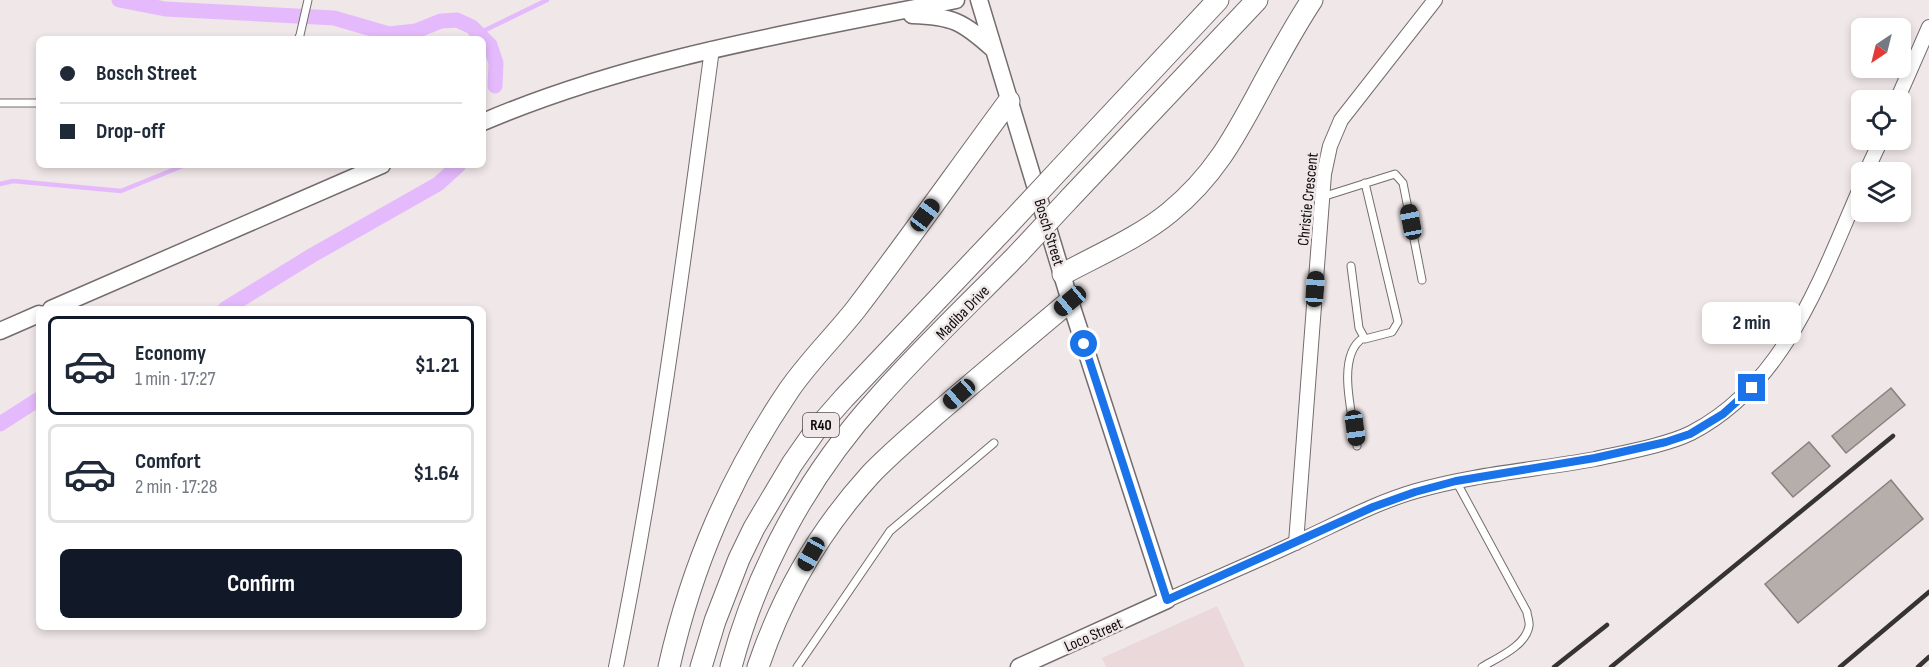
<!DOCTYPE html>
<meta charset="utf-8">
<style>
body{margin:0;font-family:"Sofia Sans Condensed",sans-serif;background:#f6f6f7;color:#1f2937;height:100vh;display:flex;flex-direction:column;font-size:22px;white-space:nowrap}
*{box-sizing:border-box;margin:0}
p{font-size:20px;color:#747a83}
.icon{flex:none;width:33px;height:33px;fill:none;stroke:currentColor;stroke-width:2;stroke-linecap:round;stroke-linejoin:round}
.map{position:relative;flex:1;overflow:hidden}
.side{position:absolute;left:36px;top:306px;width:450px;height:324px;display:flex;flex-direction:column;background:#fff;border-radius:9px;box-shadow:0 3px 9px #0003}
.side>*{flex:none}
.hud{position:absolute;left:36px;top:36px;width:450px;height:132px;border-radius:9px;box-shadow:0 3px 9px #0003;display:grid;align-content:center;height:132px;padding:0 24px;background:#fff}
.needle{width:39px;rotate:215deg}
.fabs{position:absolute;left:1851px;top:18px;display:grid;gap:12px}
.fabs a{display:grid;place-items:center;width:60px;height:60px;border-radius:9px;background:#fff;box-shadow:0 3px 9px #0003;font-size:30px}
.end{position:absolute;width:27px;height:27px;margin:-14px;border:8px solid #1a73e8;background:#fff;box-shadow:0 0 0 3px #fff}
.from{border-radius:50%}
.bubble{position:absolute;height:42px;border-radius:9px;background:#fff;box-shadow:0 3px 9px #0003;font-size:20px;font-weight:700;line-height:42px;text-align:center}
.car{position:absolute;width:18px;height:36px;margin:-18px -9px;border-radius:8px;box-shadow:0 0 4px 2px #0007;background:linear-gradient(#222 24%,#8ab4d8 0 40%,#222 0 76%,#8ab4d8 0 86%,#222 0)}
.hud b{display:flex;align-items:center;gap:21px;height:57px;font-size:22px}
.hud b+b{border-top:2px solid #e0e1e3}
.hud i{width:15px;height:15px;background:#1f2937}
ul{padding:10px 0 0;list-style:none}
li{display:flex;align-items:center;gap:18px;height:99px;margin:0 12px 9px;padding:0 12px;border:3px solid #e0e1e3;border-radius:9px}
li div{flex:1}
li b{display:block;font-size:22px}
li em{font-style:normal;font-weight:700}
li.selected{border-color:#111827}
li>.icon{width:54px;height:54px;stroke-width:1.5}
.action{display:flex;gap:12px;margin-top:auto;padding:12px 24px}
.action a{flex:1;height:69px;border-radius:9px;background:#111827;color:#fff;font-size:24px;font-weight:700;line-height:69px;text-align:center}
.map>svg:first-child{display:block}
.built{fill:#ead8da}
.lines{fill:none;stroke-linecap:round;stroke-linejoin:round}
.stream{stroke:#e5bafc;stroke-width:4.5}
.canal{stroke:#e5bafc;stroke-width:15}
.building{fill:#b6aeab;stroke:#88807e;stroke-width:1.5}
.service-casing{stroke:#746c6d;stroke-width:9}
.minor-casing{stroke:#746c6d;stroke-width:16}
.tertiary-casing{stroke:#746c6d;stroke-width:19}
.primary-casing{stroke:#746c6d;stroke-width:23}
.service{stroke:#fff;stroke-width:7}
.minor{stroke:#fff;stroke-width:14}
.tertiary{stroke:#fff;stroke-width:16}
.primary{stroke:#fff;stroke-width:21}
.rail{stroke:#363333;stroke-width:4.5}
.primary-bridge-casing{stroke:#746c6d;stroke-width:23;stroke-linecap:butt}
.primary-bridge{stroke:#fff;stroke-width:21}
.route{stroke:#1a73e8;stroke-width:8}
.labels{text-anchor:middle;stroke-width:5;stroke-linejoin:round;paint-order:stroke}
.shield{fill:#f0e7e8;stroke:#514d4d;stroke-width:1.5}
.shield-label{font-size:15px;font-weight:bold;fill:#0d0b0b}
.street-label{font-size:16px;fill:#0d0b0b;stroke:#f0e7e8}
</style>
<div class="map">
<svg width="1929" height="667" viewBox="0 0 1929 667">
<rect width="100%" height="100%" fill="#f0e7e8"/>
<path class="built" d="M1217 606 1245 667H1106L1102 658Z"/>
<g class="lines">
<path class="stream" d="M467 39 547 0
M0 184 13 181 121 191 185 165"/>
<path class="canal" d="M119 0 165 9 334 18 389 34 416 31 441 21 457 20 472 27 490 45 496 63 495 86
M225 309 311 256 438 184 459 165
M0 424 39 399"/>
</g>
<path class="building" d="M1891 388 1905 405 1846 453 1832 436Z
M1809 442 1830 466 1793 497 1772 473Z
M1891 480 1923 519 1798 623 1765 584Z"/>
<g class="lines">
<defs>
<path id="service" d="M298 39 300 35 308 0
M0 103H39
M1322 197 1395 174 1403 183 1422 280
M1351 266 1359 328 1365 339 1392 332 1398 322 1365 183
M1357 446C1353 417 1335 356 1363 338
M1456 481 1527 612C1527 616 1530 622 1529 626 1526 646 1497 658 1482 667
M797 667 890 531 994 443"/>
<path id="minor" d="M1897 100 1929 27
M1866 172 1881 140
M1296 543 1324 174 1330 146 1341 120 1435 0
M1167 600C1209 581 1253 563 1295 543 1335 525 1374 503 1416 491 1475 474 1535 470 1595 459 1622 453 1667 445 1691 433 1786 384 1822 275 1862 184
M616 667C658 462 684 256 712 49"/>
<path id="tertiary" d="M979 0 1070 301 1167 600 1019 667
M912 15C953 16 963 22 993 49
M483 122C633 58 796 32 956 0
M51 309 382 165
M0 331 39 314"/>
<path id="primary" d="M1061 168 1218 0
M1070 198 1257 0
M1063 274C1098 255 1140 237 1170 212 1219 172 1239 128 1268 75 1282 50 1296 24 1312 0
M669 667C692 565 730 477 789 390 809 361 834 337 856 309 908 241 958 170 1009 101
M701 667 715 621 739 559 754 528 792 464 815 431 844 398 1007 226
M731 667C757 568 809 474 878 398 922 348 971 302 1017 255
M758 667C782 596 820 530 870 475 890 454 913 435 934 416 979 377 1025 339 1070 301"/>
</defs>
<use href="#service" class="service-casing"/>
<use href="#minor" class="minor-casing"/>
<use href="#tertiary" class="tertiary-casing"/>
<use href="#primary" class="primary-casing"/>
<use href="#service" class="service"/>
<use href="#minor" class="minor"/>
<use href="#tertiary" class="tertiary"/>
<use href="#primary" class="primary"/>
<path class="rail" d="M1554 667 1607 625
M1611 667 1893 436
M1840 667 1929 592
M1918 667 1929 657"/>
<defs>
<path id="primary-bridge" d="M1007 226 1061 168
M1017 255 1070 198"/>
</defs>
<use href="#primary-bridge" class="primary-bridge-casing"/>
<use href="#primary-bridge" class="primary-bridge"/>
</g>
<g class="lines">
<path class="route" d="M1084 344 1167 600 1373 507 1415 492 1456 481 1595 458 1666 442 1690 434 1723 414 1752 388"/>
</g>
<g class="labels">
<rect class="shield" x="803" y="413" width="36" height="24" rx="4.5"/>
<g class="shield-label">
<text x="821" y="430">R40</text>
</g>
<g class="street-label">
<text transform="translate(1307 199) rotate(-84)" y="6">Christie Crescent</text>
<text transform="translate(1050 232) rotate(73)" y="6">Bosch Street</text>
<text transform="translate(962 312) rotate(-46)" y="6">Madiba Drive</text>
<text transform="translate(1093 634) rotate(-24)" y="6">Loco Street</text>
</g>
</g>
</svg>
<div class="fabs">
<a><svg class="needle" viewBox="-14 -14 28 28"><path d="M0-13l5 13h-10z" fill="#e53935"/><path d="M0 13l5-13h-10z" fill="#747a83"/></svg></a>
<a><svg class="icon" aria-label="locate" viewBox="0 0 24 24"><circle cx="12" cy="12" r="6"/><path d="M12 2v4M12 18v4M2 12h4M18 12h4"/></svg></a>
<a><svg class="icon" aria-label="layers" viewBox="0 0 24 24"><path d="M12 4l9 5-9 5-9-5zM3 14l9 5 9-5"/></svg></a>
</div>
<i class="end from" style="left:1084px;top:344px"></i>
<i class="end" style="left:1752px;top:388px"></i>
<div class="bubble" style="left:1702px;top:302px;width:99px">2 min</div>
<i class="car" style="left:925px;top:215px;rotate:37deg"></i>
<i class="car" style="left:1411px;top:222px;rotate:349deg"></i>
<i class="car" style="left:1315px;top:289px;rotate:4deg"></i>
<i class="car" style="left:1070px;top:301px;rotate:230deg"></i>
<i class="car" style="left:959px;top:394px;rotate:229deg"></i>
<i class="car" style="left:1355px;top:428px;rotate:172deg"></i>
<i class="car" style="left:811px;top:554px;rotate:209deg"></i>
<div class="hud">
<b><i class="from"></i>Bosch Street</b>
<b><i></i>Drop-off</b>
</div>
<section class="side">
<ul>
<li class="selected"><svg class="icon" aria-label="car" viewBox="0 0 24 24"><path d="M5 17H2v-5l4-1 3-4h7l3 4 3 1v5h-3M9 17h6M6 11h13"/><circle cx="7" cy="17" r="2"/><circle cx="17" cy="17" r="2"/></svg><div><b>Economy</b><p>1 min · 17:27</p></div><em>$1.21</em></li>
<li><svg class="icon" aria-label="car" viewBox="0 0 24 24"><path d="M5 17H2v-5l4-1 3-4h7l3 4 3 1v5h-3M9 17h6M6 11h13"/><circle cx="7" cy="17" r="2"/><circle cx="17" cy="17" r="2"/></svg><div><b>Comfort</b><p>2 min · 17:28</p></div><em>$1.64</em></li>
</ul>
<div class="action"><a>Confirm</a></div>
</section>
</div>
